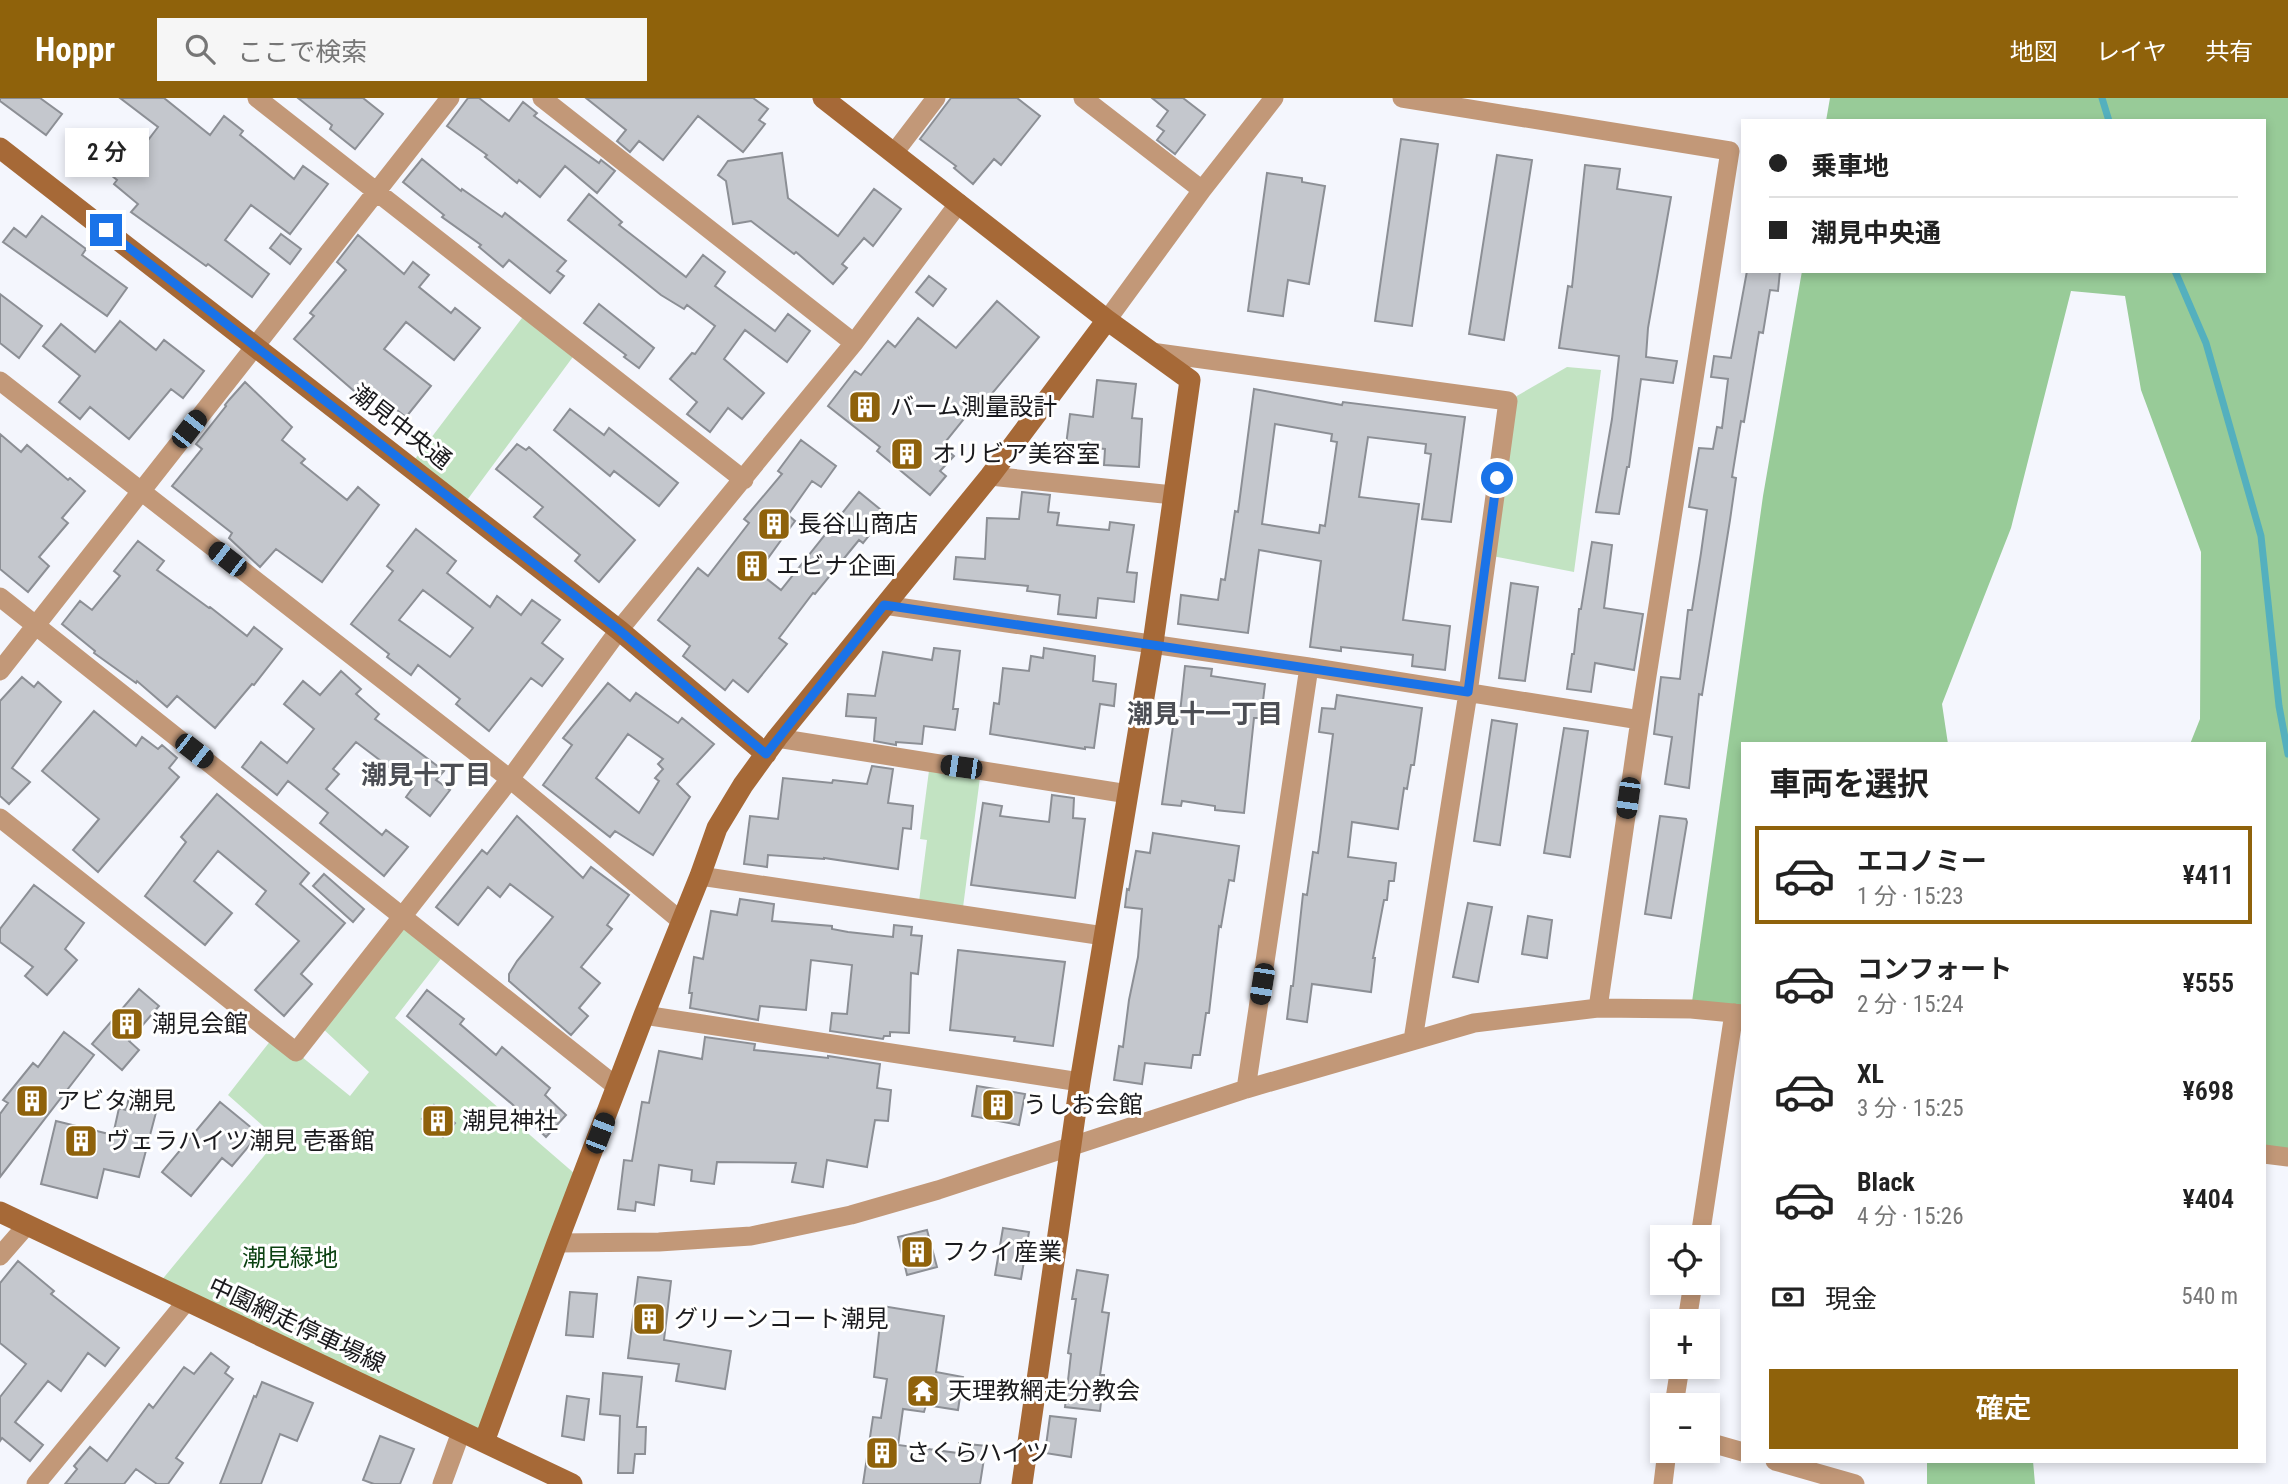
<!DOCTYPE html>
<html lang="ja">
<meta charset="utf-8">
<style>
body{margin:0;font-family:"Roboto Condensed","Noto Sans JP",sans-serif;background:#f6f6f6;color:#222;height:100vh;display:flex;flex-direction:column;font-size:26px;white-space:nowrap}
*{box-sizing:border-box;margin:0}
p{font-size:23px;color:#767676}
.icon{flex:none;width:38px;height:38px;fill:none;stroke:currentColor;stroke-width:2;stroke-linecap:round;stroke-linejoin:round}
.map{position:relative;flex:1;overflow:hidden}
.sheet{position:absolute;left:1741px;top:644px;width:525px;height:721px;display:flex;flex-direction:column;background:#fff;border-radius:0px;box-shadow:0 4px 10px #0003}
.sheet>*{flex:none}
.guide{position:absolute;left:1741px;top:21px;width:525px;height:154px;border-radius:0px;box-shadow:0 4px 10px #0003;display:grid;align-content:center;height:154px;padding:0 28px;background:#fff}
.tools{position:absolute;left:1650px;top:1127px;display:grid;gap:14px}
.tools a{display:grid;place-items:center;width:70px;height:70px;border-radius:0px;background:#fff;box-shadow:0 4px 10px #0003;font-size:35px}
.end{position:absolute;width:32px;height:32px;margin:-16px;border:9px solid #1a73e8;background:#fff;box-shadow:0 0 0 4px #fff}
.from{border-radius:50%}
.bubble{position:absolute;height:49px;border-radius:0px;background:#fff;box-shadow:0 4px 10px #0003;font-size:23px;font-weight:600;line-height:49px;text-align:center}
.car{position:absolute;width:21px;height:42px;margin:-21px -10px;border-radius:9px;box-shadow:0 0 5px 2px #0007;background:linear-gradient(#222 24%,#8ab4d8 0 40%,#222 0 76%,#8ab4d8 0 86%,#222 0)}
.guide b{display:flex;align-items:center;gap:24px;height:66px;font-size:26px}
.guide b+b{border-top:2px solid #e0e0e0}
.guide i{width:18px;height:18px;background:#222}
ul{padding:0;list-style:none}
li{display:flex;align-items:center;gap:21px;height:98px;margin:0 14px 10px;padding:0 14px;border:4px solid transparent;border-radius:0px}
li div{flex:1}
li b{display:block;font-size:26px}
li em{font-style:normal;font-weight:600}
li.selected{border-color:#8f620b}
li>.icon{width:63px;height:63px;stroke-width:1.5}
h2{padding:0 28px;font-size:32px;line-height:84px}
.pay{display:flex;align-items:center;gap:18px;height:77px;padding:0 28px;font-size:26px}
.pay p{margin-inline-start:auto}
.button{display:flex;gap:14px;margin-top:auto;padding:14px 28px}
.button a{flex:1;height:80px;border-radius:0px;background:#8f620b;color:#fff;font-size:28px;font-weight:600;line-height:80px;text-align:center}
header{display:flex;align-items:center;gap:42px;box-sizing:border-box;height:98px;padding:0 35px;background:#8f620b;color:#fff}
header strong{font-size:33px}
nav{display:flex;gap:38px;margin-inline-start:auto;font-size:24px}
.search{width:490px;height:63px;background:#f6f6f6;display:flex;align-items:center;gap:18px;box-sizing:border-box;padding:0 24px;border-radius:0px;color:#767676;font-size:26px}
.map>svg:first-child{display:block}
.green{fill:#c2e3c2}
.forest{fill:#98cb98}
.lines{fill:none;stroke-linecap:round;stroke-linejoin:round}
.stream{stroke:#54b0be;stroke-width:7}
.building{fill:#c4c7cd;stroke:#8c8f95;stroke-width:2;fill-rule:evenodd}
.street{stroke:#c29878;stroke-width:19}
.secondary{stroke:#a66937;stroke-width:21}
.route{stroke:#1a73e8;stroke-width:9}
.labels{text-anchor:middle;stroke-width:6;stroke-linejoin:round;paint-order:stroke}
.poi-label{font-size:24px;fill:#1a1a1d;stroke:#fff;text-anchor:start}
.street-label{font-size:24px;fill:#1a1a1d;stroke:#fff}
.park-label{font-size:24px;fill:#0b4111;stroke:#fff}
.neighbourhood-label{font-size:26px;font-weight:bold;fill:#4c4e54;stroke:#fff}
</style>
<header>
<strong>Hoppr</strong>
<div class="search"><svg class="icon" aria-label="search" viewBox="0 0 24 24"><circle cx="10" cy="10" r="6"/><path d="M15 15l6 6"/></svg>ここで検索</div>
<nav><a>地図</a><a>レイヤ</a><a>共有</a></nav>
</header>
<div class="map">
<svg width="2288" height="1386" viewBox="0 0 2288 1386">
<rect width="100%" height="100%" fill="#f4f6fd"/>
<path class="green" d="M528 212 578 252 462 409 409 369Z
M1567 269 1601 272 1574 474 1487 457 1508 303Z
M930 665 981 672 962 817 918 811 927 742 920 741Z
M404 818 447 853 395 920 582 1082 484 1344 156 1189 278 1041 228 997 275 937 350 998 369 974 319 927Z"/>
<path class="forest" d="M1830 0H2288V1059L2265 1056 2264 646H2190L2200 621 2201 454 2141 292 2125 198 2071 193 2011 430 1942 606 1948 646H1743V916L1691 911 1763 398 1802 173H2264V23H1826Z
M1927 1363H2033L2035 1386H1927Z"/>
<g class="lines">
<path class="stream" d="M2102 0 2109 23
M2175 173 2206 245 2261 438 2279 608 2288 656"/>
</g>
<path class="building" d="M0 0H40L62 16 46 37 0 3Z
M120 0H164L210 37 224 18 243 33 240 37 294 81 303 68 328 86 290 136 251 107 225 142 269 176 252 199 208 166 206 168 131 114 138 106 114 86 117 82 82 53 98 34 133 62 158 29Z
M298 0H363L383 16 355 51 330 31 332 27Z
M468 0H479L509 23 523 4 537 15 534 18 599 65 601 62 615 73 597 95 565 68 540 99 519 82 517 85 485 59 487 57 447 28Z
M586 0H753L768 11 759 22 765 26 743 54 698 18 663 62 639 43 630 54 617 43 626 32Z
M951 0H1017L1040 18 1001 67 994 61 973 86 954 70 956 68 920 41Z
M1152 0H1183L1205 17 1175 56 1157 42 1164 33 1157 28 1168 13Z
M1401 41 1438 46 1412 228 1375 223Z
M782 55 788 100 838 138 874 91 901 111 873 148 864 140 842 166 847 170 833 186 796 154 794 156 751 123 733 126 726 83 718 77 728 63Z
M1497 57 1532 62 1504 242 1469 236Z
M422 61 461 93 462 91 502 119 505 115 566 163 557 173 564 178 550 195 509 162 503 169 479 149 481 147 442 119 444 117 403 84Z
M1585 67 1620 71 1617 91 1671 99 1648 230 1646 259 1677 263 1673 285 1641 281 1629 369H1627L1619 416 1596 414 1612 321 1619 258 1559 250 1568 188 1572 189Z
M1267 75 1302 80V84L1325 88 1309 186 1288 182 1283 218 1248 213Z
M589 96 622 124 619 127 686 179 703 157 725 174 715 188 775 233 788 216 810 233 787 264 745 232 724 261 764 295 742 321 728 310 710 334 687 316 697 304 670 281 692 255 695 256 715 228 687 207 684 211 661 197 568 122Z
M42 118 86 151 82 157 127 190 107 218 3 144 14 130 26 139Z
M281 136 301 151 290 166 270 150Z
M358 137 404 176 413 164 429 177 419 189 451 215 455 210 480 230 454 262 406 224 384 251 431 288 406 319 376 296 368 305 294 241 314 218 310 215 346 172 337 164Z
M1747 173H1780L1778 193 1770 192 1763 235 1759 234 1744 324 1741 323 1732 379 1736 380 1730 422 1702 597 1699 596 1689 690 1665 686 1672 639 1654 636 1661 579 1680 581 1688 512H1692L1701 455 1707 412 1689 409 1699 350 1713 351 1717 329 1722 330 1728 281 1711 279 1714 258 1731 260Z
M929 178 946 191 933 208 916 194Z
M0 196 42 228 19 260 0 245Z
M997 203 1039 239 980 310 975 307 942 348 954 358 940 373 946 378 930 397 877 353 880 349 828 308 855 273 861 277 888 243 895 249 918 220 956 250Z
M599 206 654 250 639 270 624 259 626 257 584 225Z
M120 223 156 252 164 242 204 273 183 300 171 291 129 341 90 309 80 321 59 304 80 278 43 248 61 226 95 254Z
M1097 282 1136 286 1132 320 1142 321 1139 369 1104 367 1105 351 1066 347 1070 316 1093 319Z
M245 284 292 329 282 342 305 361 301 365 347 402 358 389 379 407 322 484 276 451 260 469 229 440 232 435 172 388 202 351 196 346 226 308 225 307 229 302Z
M1254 291 1342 307 1343 304 1465 319 1451 424 1422 421 1431 356 1425 355 1426 346 1368 339 1359 399 1419 406 1403 522 1450 528 1445 572 1412 568 1413 557 1341 549V553L1310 549 1321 463 1259 452 1248 535 1178 526 1181 497 1218 502 1221 481 1225 482 1235 413 1238 414ZM1275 326 1332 336 1331 343 1337 344 1325 428 1320 427 1319 435 1262 426Z
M570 311 604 337 609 330 678 385 659 408 614 373 610 378 554 332Z
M0 336 21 354 27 347 68 382 70 380 85 393 62 420 68 425 39 459 49 468 28 494 0 471Z
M801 342 836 368 821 389 812 383 788 417 795 423 758 474 781 492 859 394 886 416 863 445 859 442 815 496 813 495 779 540 787 546 748 594 733 582 725 592 683 558 690 548 658 522 698 470 708 478 749 425 744 421 782 376 778 373Z
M517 346 526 352 529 349 635 442 599 484 575 463 580 457 534 419 543 409 496 371Z
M1022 394 1050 397 1048 414 1059 415 1057 427 1109 432 1110 424 1134 427 1127 474 1137 475 1134 504 1098 500 1096 520 1058 516 1060 497 1027 493 1028 488 954 481 956 459 985 461 987 420 1019 421Z
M416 431 456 463 447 475 490 509 497 498 521 517 532 502 560 522 542 545 563 561 542 588 531 580 489 633 456 606 460 601 418 567 411 577 387 559 389 556 351 526 393 473 387 468ZM423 492 473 530 450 559 399 522Z
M138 443 164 463 157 472 209 510 210 509 247 538 254 529 282 551 254 587 252 586 215 630 177 598 167 609 137 583 136 585 94 555 95 553 62 526 80 503 92 512 120 478 114 473Z
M1592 444 1612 447 1604 510 1643 516 1634 572 1595 565 1591 594 1567 591 1572 556H1574L1579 511H1581Z
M1511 485 1538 489 1525 583 1499 580Z
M934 550 960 553 953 611H958L955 632 924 628 922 646 896 644V647L874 643 876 620 846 618 848 596 875 598 883 554 932 562Z
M1044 550 1095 558 1093 583 1116 586 1114 608 1100 606 1094 650 1085 649V651L990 636 994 605 999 606 1003 570 1029 573 1031 558 1043 560Z
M1185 568 1212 571 1211 578 1265 586 1261 620H1254L1244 715 1215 712V708L1182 703 1181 708 1162 706 1175 614 1180 615Z
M341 573 361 591 356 596 379 616 375 621 444 673 436 682 450 692 430 718 406 699 414 688 356 644 333 671 339 676 326 691 382 737 386 732 408 749 384 778 320 725 328 715 288 683 277 697 242 669 261 644 287 665 314 631 284 606 303 583 320 597Z
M22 579 34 589 38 584 61 604 12 670 30 684 9 706 0 698V603Z
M608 585 630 603 636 595 678 625 682 620 714 646 677 686 690 699 653 757 615 733 610 739 543 687 572 647 563 640ZM628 636 663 661 658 666 663 671 655 680 659 683 639 715 596 680Z
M1337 597 1422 610 1414 667H1411L1407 691 1404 690 1398 731 1352 724 1348 759 1396 765 1394 783H1389L1387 802H1384L1373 860H1375L1371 894 1312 886 1307 924 1287 921 1291 888H1293L1303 796 1307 797 1313 754 1318 755 1333 636 1319 634 1322 610 1335 611Z
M94 613 136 648 142 639 158 651 162 647 177 660 169 670 179 679 98 774 73 752 99 721 42 673Z
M1492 622 1517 626 1500 747 1474 743Z
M1564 630 1588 633 1570 759 1544 755Z
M872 668 893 671 888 705 913 708 911 731 903 730 898 771 824 760V761L768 757 767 769 744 766 750 718 778 721 783 680 832 685 833 682 867 686Z
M217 696 309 775 300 786 345 825 301 876 312 886 284 918 255 892 299 843 256 806 266 793 218 753 194 783 232 815 205 847 145 798 186 744 181 739Z
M1052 697 1074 700 1073 720 1085 721 1075 800 971 787 983 705 1002 708 1000 718 1049 724Z
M517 718 583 780 591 769 629 797 607 827 612 831 581 869 600 885 579 910 588 918 571 937 509 883V876L517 863 553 819 510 786 500 799 488 789 458 827 436 809 482 752 487 756Z
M1660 718 1686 721 1687 724 1671 820 1645 816Z
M1153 735 1239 748 1234 783 1229 782 1221 829 1219 828 1209 915H1206L1200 957H1193L1191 970 1145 965 1142 986 1114 982 1119 948 1123 949 1129 902 1138 859 1142 811 1125 809 1127 791 1129 792 1136 753 1150 755Z
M324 776 364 811 353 824 313 788Z
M34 787 84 825 65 851 77 862 47 897 25 878 33 869 0 844V831Z
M740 801 774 806 772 823 832 828V831L848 834 893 839 894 827 912 829 911 837 922 838 918 876 911 875 909 935 890 934V938H884L883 941 830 933 832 915 847 916 852 867 811 862 806 912 760 908 758 922 690 910 692 895H689L694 859 703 861 711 813 737 817Z
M1468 805 1492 809 1478 884 1453 879Z
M1528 818 1552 822 1547 860 1522 856Z
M958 852 1065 864 1053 948 1014 943 1015 939 950 932Z
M139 891 159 908 129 943 139 952 122 972 92 946Z
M427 892 464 921 460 926 496 957 502 949 550 990 545 997 566 1017 546 1039 512 1006 407 918Z
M64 934 94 957 0 1079V1016L8 1005 3 1002 33 965 38 969Z
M705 939 755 946 754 952 828 960V958L880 966 877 990 891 992 888 1023 875 1022 867 1069 827 1062 823 1089 792 1084 796 1065 717 1064 714 1086 691 1083 692 1072 659 1067 654 1107 636 1104 635 1113 618 1111 624 1062 632 1063 642 1004 649 1005 659 953 702 961Z
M977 988 1025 996 1019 1027 972 1018Z
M130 995 159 1003 139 1079 104 1071 97 1100 41 1086 56 1023 113 1037 119 1010 126 1012Z
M220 1004 259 1036 232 1068 222 1060 191 1098 162 1074Z
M434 1007 455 1025 443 1039 422 1021Z
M1003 1130 1029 1134 1021 1181 995 1177Z
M927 1132 937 1169 907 1177 898 1139Z
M18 1163 54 1193 51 1196 119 1250 105 1268 88 1255 61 1293 48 1283 15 1324 43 1347 30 1363 2 1340 0 1343V1299L26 1266 0 1245V1185Z
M1077 1172 1108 1177 1102 1214 1109 1215 1100 1277H1104L1100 1313 1065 1309 1071 1256 1068 1255 1076 1201H1072Z
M638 1179 671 1183 664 1242 731 1253 725 1291 676 1283 679 1266 628 1260Z
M570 1194 597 1196 593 1239 566 1237Z
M882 1208 944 1218 936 1274 963 1279 958 1312 926 1307 924 1314 903 1311 898 1347 958 1355 959 1345 986 1348 980 1386H863L873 1319 881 1320 887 1281 874 1279Z
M211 1255 229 1269 225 1275 233 1281 176 1360 183 1365 168 1386H157L136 1371 124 1386H65L77 1371 74 1368 90 1349 107 1363 149 1306 153 1310 184 1269 194 1276Z
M603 1275 642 1279 637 1329H646L645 1356H635L633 1375H618L620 1318 600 1316Z
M262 1284 313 1305 297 1343 280 1336 261 1386H220L254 1298 256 1299Z
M567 1298 589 1301 584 1342 562 1338Z
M1050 1318 1076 1321 1071 1359 1045 1355Z
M380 1338 414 1351 400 1386H374L363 1382Z"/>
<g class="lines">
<path class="street" d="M257 0 744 382
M542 0 854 245
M1083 0 1202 92
M1402 0 1730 53 1640 622 1598 910
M894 55 936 0
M1107 222 1202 92 1274 0
M1151 254 1508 303 1468 595 1413 942
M0 283 510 681 681 823
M990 378 1173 397
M0 499 617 989
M884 507 1309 569 1640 622
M0 573 450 0
M777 640 1128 696
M0 720 296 954 510 681 619 532 854 245 959 105
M700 778 1104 838
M644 917 1080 984
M1246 991 1309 569
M2264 1056 2288 1059
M1700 1139 1734 915
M557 1145 659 1144 751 1138 851 1117 938 1092 1246 991 1474 925 1598 910 1691 911 1743 916
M0 1158 27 1127
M1687 1223 1693 1185
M1674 1307 1680 1269
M1708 1344 1743 1354
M1775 1363 1855 1386
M36 1386 186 1204
M442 1386 461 1334
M1663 1386 1667 1353"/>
<path class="secondary" d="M823 0 1107 222 1190 282 1153 545 1080 984 1022 1386
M0 50 619 532 766 656
M0 1114 572 1386
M484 1344 557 1145 644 917 700 778 717 730 743 687 777 640 990 378 1107 222"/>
</g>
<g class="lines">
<path class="route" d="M106 132 619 532 766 656 884 507 1468 594 1497 380"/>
</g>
<defs>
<symbol id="building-square" viewBox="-11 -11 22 22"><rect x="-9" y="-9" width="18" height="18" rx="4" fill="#8f620b" stroke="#fff"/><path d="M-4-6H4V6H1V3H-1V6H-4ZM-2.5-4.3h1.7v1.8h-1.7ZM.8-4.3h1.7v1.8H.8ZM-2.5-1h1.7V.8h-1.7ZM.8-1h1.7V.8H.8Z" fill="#fff"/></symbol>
<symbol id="temple-square" viewBox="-11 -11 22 22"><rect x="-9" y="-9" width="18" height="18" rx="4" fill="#8f620b" stroke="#fff"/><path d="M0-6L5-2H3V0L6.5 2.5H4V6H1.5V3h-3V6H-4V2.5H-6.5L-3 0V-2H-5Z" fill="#fff"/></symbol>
</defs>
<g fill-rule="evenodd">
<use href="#building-square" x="846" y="290" width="38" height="38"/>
<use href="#building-square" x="888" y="337" width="38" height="38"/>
<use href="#building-square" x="755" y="407" width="38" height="38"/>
<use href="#building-square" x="733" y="449" width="38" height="38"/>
<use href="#building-square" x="108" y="907" width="38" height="38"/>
<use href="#building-square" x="13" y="984" width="38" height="38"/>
<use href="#building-square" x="979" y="988" width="38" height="38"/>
<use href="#building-square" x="419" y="1004" width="38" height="38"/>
<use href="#building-square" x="62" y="1024" width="38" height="38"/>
<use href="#building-square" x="898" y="1135" width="38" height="38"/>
<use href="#building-square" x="630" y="1202" width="38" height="38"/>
<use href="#temple-square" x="904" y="1274" width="38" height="38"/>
<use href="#building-square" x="863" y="1336" width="38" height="38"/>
</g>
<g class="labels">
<g class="poi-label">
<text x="890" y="317">バーム測量設計</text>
<text x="932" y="364">オリビア美容室</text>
<text x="798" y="434">長谷山商店</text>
<text x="776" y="476">エビナ企画</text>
<text x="152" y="934">潮見会館</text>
<text x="56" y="1011">アビタ潮見</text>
<text x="1023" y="1015">うしお会館</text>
<text x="462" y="1031">潮見神社</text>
<text x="106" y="1051">ヴェラハイツ潮見 壱番館</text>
<text x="942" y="1162">フクイ産業</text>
<text x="674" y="1229">グリーンコート潮見</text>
<text x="948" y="1301">天理教網走分教会</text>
<text x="906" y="1363">さくらハイツ</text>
</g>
<g class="street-label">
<text transform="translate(401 329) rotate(38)" y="8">潮見中央通</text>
<text transform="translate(297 1227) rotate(25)" y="8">中園網走停車場線</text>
</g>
<g class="park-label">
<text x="290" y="1168">潮見緑地</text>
</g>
<g class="neighbourhood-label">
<text x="1205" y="625">潮見十一丁目</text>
<text x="426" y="686">潮見十丁目</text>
</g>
</g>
</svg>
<div class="tools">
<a><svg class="icon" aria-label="locate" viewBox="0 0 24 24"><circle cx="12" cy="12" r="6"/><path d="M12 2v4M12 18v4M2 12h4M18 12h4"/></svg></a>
<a>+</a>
<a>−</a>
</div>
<i class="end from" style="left:1497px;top:380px"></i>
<i class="end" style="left:106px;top:132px"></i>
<div class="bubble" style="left:65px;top:30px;width:84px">2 分</div>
<i class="car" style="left:189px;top:331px;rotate:38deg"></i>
<i class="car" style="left:227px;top:461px;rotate:308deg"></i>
<i class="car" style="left:194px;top:653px;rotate:128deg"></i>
<i class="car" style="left:961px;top:669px;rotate:278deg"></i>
<i class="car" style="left:1628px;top:700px;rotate:188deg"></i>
<i class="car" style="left:1262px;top:886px;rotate:189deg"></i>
<i class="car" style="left:600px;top:1035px;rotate:21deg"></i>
<div class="guide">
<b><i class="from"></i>乗車地</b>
<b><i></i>潮見中央通</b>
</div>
<section class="sheet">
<h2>車両を選択</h2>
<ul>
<li class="selected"><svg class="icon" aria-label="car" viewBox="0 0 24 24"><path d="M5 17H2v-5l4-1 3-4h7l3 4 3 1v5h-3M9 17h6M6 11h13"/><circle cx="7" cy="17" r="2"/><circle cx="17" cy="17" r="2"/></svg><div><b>エコノミー</b><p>1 分 · 15:23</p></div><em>¥411</em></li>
<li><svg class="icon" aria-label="car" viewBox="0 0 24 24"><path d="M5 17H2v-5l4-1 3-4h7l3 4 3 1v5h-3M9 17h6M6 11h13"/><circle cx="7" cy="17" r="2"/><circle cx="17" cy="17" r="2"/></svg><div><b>コンフォート</b><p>2 分 · 15:24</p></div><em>¥555</em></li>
<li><svg class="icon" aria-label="car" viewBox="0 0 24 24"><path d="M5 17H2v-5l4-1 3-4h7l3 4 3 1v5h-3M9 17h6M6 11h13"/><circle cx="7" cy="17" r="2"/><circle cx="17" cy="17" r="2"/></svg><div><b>XL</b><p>3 分 · 15:25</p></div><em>¥698</em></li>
<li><svg class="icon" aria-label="car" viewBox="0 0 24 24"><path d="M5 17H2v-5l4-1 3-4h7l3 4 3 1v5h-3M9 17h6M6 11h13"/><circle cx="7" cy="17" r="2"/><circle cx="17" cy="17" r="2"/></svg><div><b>Black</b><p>4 分 · 15:26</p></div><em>¥404</em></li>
</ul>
<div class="pay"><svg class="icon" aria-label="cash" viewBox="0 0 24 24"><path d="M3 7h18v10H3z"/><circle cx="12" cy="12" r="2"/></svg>現金<p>540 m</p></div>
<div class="button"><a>確定</a></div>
</section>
</div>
